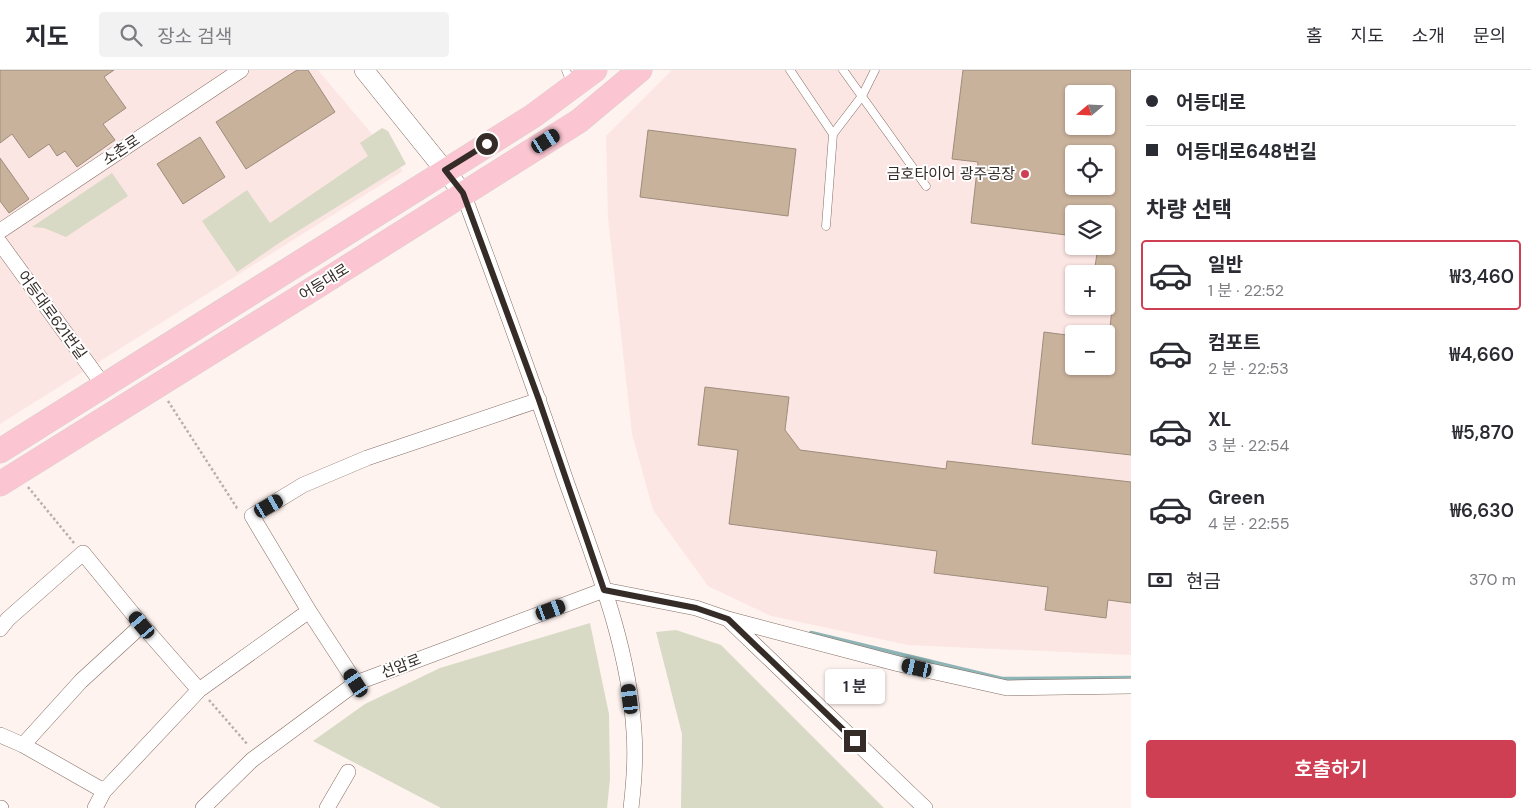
<!DOCTYPE html>
<html lang="ko">
<meta charset="utf-8">
<style>
body{margin:0;font-family:"DM Sans","Noto Sans KR",sans-serif;background:#f2f2f3;color:#2b2b33;height:100vh;display:flex;flex-direction:column;font-size:19px;white-space:nowrap}
*{box-sizing:border-box;margin:0}
p{font-size:16px;color:#7c7c81}
.icon{flex:none;width:28px;height:28px;fill:none;stroke:currentColor;stroke-width:2;stroke-linecap:round;stroke-linejoin:round}
.map{position:relative;flex:1;overflow:hidden}
.drawer{display:flex;flex-direction:column;background:#fff;width:400px}
.drawer>*{flex:none}
.top-card{display:grid;align-content:center;height:110px;padding:0 15px;background:#fff}
.needle{width:32px;rotate:251deg}
.fabs{position:absolute;left:1065px;top:15px;display:grid;gap:10px}
.fabs a{display:grid;place-items:center;width:50px;height:50px;border-radius:5px;background:#fff;box-shadow:0 1px 4px #0004;font-size:25px}
.end{position:absolute;width:22px;height:22px;margin:-11px;border:6px solid #352c28;background:#fff;box-shadow:0 0 0 2px #fff}
.from{border-radius:50%}
.bubble{position:absolute;height:35px;border-radius:5px;background:#fff;box-shadow:0 1px 4px #0004;font-size:16px;font-weight:600;line-height:35px;text-align:center}
.car{position:absolute;width:15px;height:30px;margin:-15px -8px;border-radius:6px;box-shadow:0 0 4px 1px #0007;background:linear-gradient(#222 24%,#8ab4d8 0 40%,#222 0 76%,#8ab4d8 0 86%,#222 0)}
.top-card b{display:flex;align-items:center;gap:18px;height:48px;font-size:19px}
.top-card b+b{border-top:1px solid #e1e1e2}
.top-card i{width:12px;height:12px;background:#2b2b33}
ul{padding:0;list-style:none}
li{display:flex;align-items:center;gap:15px;height:70px;margin:0 10px 8px;padding:0 5px;border:2px solid transparent;border-radius:5px}
li div{flex:1}
li b{display:block;font-size:19px}
li em{font-style:normal;font-weight:600}
li.on{border-color:#cf3f53}
li>.icon{width:45px;height:45px;stroke-width:1.5}
h2{padding:0 15px;font-size:22px;line-height:60px}
.pay{display:flex;align-items:center;gap:12px;height:55px;padding:0 15px;font-size:19px}
.pay p{margin-inline-start:auto}
.action{display:flex;gap:10px;margin-top:auto;padding:10px 15px}
.action a{flex:1;height:58px;border-radius:5px;background:#cf3f53;color:#fff;font-size:20px;font-weight:600;line-height:58px;text-align:center}
header{display:flex;align-items:center;gap:30px;box-sizing:border-box;height:70px;padding:0 25px;background:#fff;border-bottom:1px solid #e1e1e2}
header strong{font-size:24px}
nav{display:flex;gap:28px;margin-inline-start:auto;font-size:18px}
.search{width:350px;height:45px;background:#f2f2f3;display:flex;align-items:center;gap:12px;box-sizing:border-box;padding:0 18px;border-radius:5px;color:#7c7c81;font-size:19px}
main{display:flex;flex:1;min-height:0}
.map>svg:first-child{display:block}
.industrial{fill:#fce6e3;fill-rule:evenodd}
.green{fill:#d8dac5}
.lines{fill:none;stroke-linecap:round;stroke-linejoin:round}
.stream{stroke:#8eb4b5;stroke-width:4.5}
.building{fill:#c9b29c;stroke:#9d8c7b;fill-rule:evenodd}
.service-casing{stroke:#846d64;stroke-width:9}
.minor-casing{stroke:#846d64;stroke-width:16}
.tertiary-casing{stroke:#846d64;stroke-width:20}
.primary-casing{stroke:#d3d1d0;stroke-width:25}
.path{stroke:#b9afab;stroke-width:2.5;stroke-dasharray:2.5 2.5;stroke-linecap:butt}
.service{stroke:#fff;stroke-width:8}
.minor{stroke:#fff;stroke-width:15}
.tertiary{stroke:#fff;stroke-width:19}
.primary{stroke:#fbc6d2;stroke-width:24}
.route{stroke:#352c28;stroke-width:6}
.poi-dot{fill:#cf3f53;stroke:#fff;stroke-width:2}
.labels{text-anchor:middle;stroke-width:4;stroke-linejoin:round;paint-order:stroke}
.street-label{font-size:15px;fill:#352c28;stroke:#fff}
.poi-label{font-size:15px;fill:#352c28;stroke:#fff;text-anchor:end}
</style>
<header>
<strong>지도</strong>
<div class="search"><svg class="icon" aria-label="search" viewBox="0 0 24 24"><circle cx="10" cy="10" r="6"/><path d="M15 15l6 6"/></svg>장소 검색</div>
<nav><a>홈</a><a>지도</a><a>소개</a><a>문의</a></nav>
</header>
<main>
<div class="map">
<svg width="1131" height="738" viewBox="0 0 1131 738">
<rect width="100%" height="100%" fill="#fef3ef"/>
<path class="industrial" d="M0 0H318L403 101 0 354Z
M672 0H1131V585L908 575 771 546 708 516 653 440 632 364 608 148 606 66ZM1074 24H1106V56H1074ZM1074 84H1106V116H1074ZM1074 144H1106V176H1074ZM1074 204H1106V236H1074ZM1074 264H1106V296H1074Z"/>
<path class="green" d="M382 58 388 61 406 94 282 171 237 202 202 151 247 120 270 153 368 86 360 73Z
M112 103 128 126 66 167 44 158 32 157Z
M590 553 609 644 610 709 607 738H441L313 671 365 634 440 598Z
M676 560 721 575 884 738H681L682 664 656 562Z"/>
<g class="lines">
<path class="stream" d="M811 563 1002 609 1131 608"/>
</g>
<path class="building" d="M0 0H114L104 7 126 38 103 54 115 70 77 97 65 81 57 86 49 74 29 88 12 64 0 73Z
M297 0H308L335 42 246 99 216 52Z
M963 0H1131V385L1032 374 1044 262 1074 266V296H1106V269H1109L1113 227 1106 226V204H1094L1098 176H1106V144H1074V166L971 153 978 92 952 89ZM1074 24H1106V56H1074ZM1074 84H1106V116H1074Z
M648 60 796 79 788 146 640 127Z
M200 67 225 107 183 134 157 94Z
M0 88 29 129 9 143 0 131Z
M705 317 789 327 785 360 800 380 946 399 947 391 1131 412V533L1108 530 1106 548 1045 540 1048 517 934 503 937 481 729 454 738 380 698 375Z"/>
<g class="lines">
<defs>
<path id="service" d="M566 0 571 13
M790 0 833 64 826 156
M843 0 926 116
M833 64 862 26 875 0"/>
<path id="minor" d="M463 123C498 217 533 312 565 408 594 490 629 574 634 662 636 688 634 713 631 738
M0 161 241 0
M0 173 104 316
M729 550 925 738
M0 559 8 549 83 483 142 555 199 620
M356 613 309 541 252 446 303 415 367 388 539 330
M0 665 23 675 104 721
M23 675 81 611 142 555
M0 738H1
M95 738 104 721 199 620 309 541
M203 738 252 690 356 613 604 520 696 538 728 549 899 594 1007 618 1131 616
M327 738 348 702"/>
<path id="tertiary" d="M364 0 463 123"/>
<path id="primary" d="M0 381 533 46 595 0
M0 414 311 220 579 51 640 0"/>
</defs>
<use href="#service" class="service-casing"/>
<use href="#minor" class="minor-casing"/>
<use href="#tertiary" class="tertiary-casing"/>
<use href="#primary" class="primary-casing"/>
<path class="path" d="M168 331 237 438 239 439
M28 417 74 473
M209 630 248 675"/>
<use href="#service" class="service"/>
<use href="#minor" class="minor"/>
<use href="#tertiary" class="tertiary"/>
<use href="#primary" class="primary"/>
</g>
<g class="lines">
<path class="route" d="M487 74 445 100 463 123 539 330 604 520 696 538 728 549 855 671"/>
</g>
<circle class="poi-dot" cx="1025" cy="104" r="5"/>
<g class="labels">
<g class="street-label">
<text transform="translate(121 80) rotate(-34)" y="5">소촌로</text>
<text transform="translate(324 212) rotate(-32)" y="5">어등대로</text>
<text transform="translate(52 245) rotate(54)" y="5">어등대로621번길</text>
<text transform="translate(401 596) rotate(-21)" y="5">선암로</text>
</g>
<g class="poi-label">
<text x="1015" y="109">금호타이어 광주공장</text>
</g>
</g>
</svg>
<div class="fabs">
<a><svg class="needle" viewBox="-14 -14 28 28"><path d="M0-13l5 13h-10z" fill="#e53935"/><path d="M0 13l5-13h-10z" fill="#7c7c81"/></svg></a>
<a><svg class="icon" aria-label="locate" viewBox="0 0 24 24"><circle cx="12" cy="12" r="6"/><path d="M12 2v4M12 18v4M2 12h4M18 12h4"/></svg></a>
<a><svg class="icon" aria-label="layers" viewBox="0 0 24 24"><path d="M12 4l9 5-9 5-9-5zM3 14l9 5 9-5"/></svg></a>
<a>+</a>
<a>−</a>
</div>
<i class="end from" style="left:487px;top:74px"></i>
<i class="end" style="left:855px;top:671px"></i>
<div class="bubble" style="left:825px;top:599px;width:60px">1 분</div>
<i class="car" style="left:546px;top:71px;rotate:58deg"></i>
<i class="car" style="left:269px;top:436px;rotate:60deg"></i>
<i class="car" style="left:551px;top:540px;rotate:70deg"></i>
<i class="car" style="left:142px;top:555px;rotate:320deg"></i>
<i class="car" style="left:917px;top:598px;rotate:283deg"></i>
<i class="car" style="left:356px;top:613px;rotate:327deg"></i>
<i class="car" style="left:630px;top:629px;rotate:353deg"></i>
</div>
<section class="drawer">
<div class="top-card">
<b><i class="from"></i>어등대로</b>
<b><i></i>어등대로648번길</b>
</div>
<h2>차량 선택</h2>
<ul>
<li class="on"><svg class="icon" aria-label="car" viewBox="0 0 24 24"><path d="M5 17H2v-5l4-1 3-4h7l3 4 3 1v5h-3M9 17h6M6 11h13"/><circle cx="7" cy="17" r="2"/><circle cx="17" cy="17" r="2"/></svg><div><b>일반</b><p>1 분 · 22:52</p></div><em>₩3,460</em></li>
<li><svg class="icon" aria-label="car" viewBox="0 0 24 24"><path d="M5 17H2v-5l4-1 3-4h7l3 4 3 1v5h-3M9 17h6M6 11h13"/><circle cx="7" cy="17" r="2"/><circle cx="17" cy="17" r="2"/></svg><div><b>컴포트</b><p>2 분 · 22:53</p></div><em>₩4,660</em></li>
<li><svg class="icon" aria-label="car" viewBox="0 0 24 24"><path d="M5 17H2v-5l4-1 3-4h7l3 4 3 1v5h-3M9 17h6M6 11h13"/><circle cx="7" cy="17" r="2"/><circle cx="17" cy="17" r="2"/></svg><div><b>XL</b><p>3 분 · 22:54</p></div><em>₩5,870</em></li>
<li><svg class="icon" aria-label="car" viewBox="0 0 24 24"><path d="M5 17H2v-5l4-1 3-4h7l3 4 3 1v5h-3M9 17h6M6 11h13"/><circle cx="7" cy="17" r="2"/><circle cx="17" cy="17" r="2"/></svg><div><b>Green</b><p>4 분 · 22:55</p></div><em>₩6,630</em></li>
</ul>
<div class="pay"><svg class="icon" aria-label="cash" viewBox="0 0 24 24"><path d="M3 7h18v10H3z"/><circle cx="12" cy="12" r="2"/></svg>현금<p>370 m</p></div>
<div class="action"><a>호출하기</a></div>
</section>
</main>
